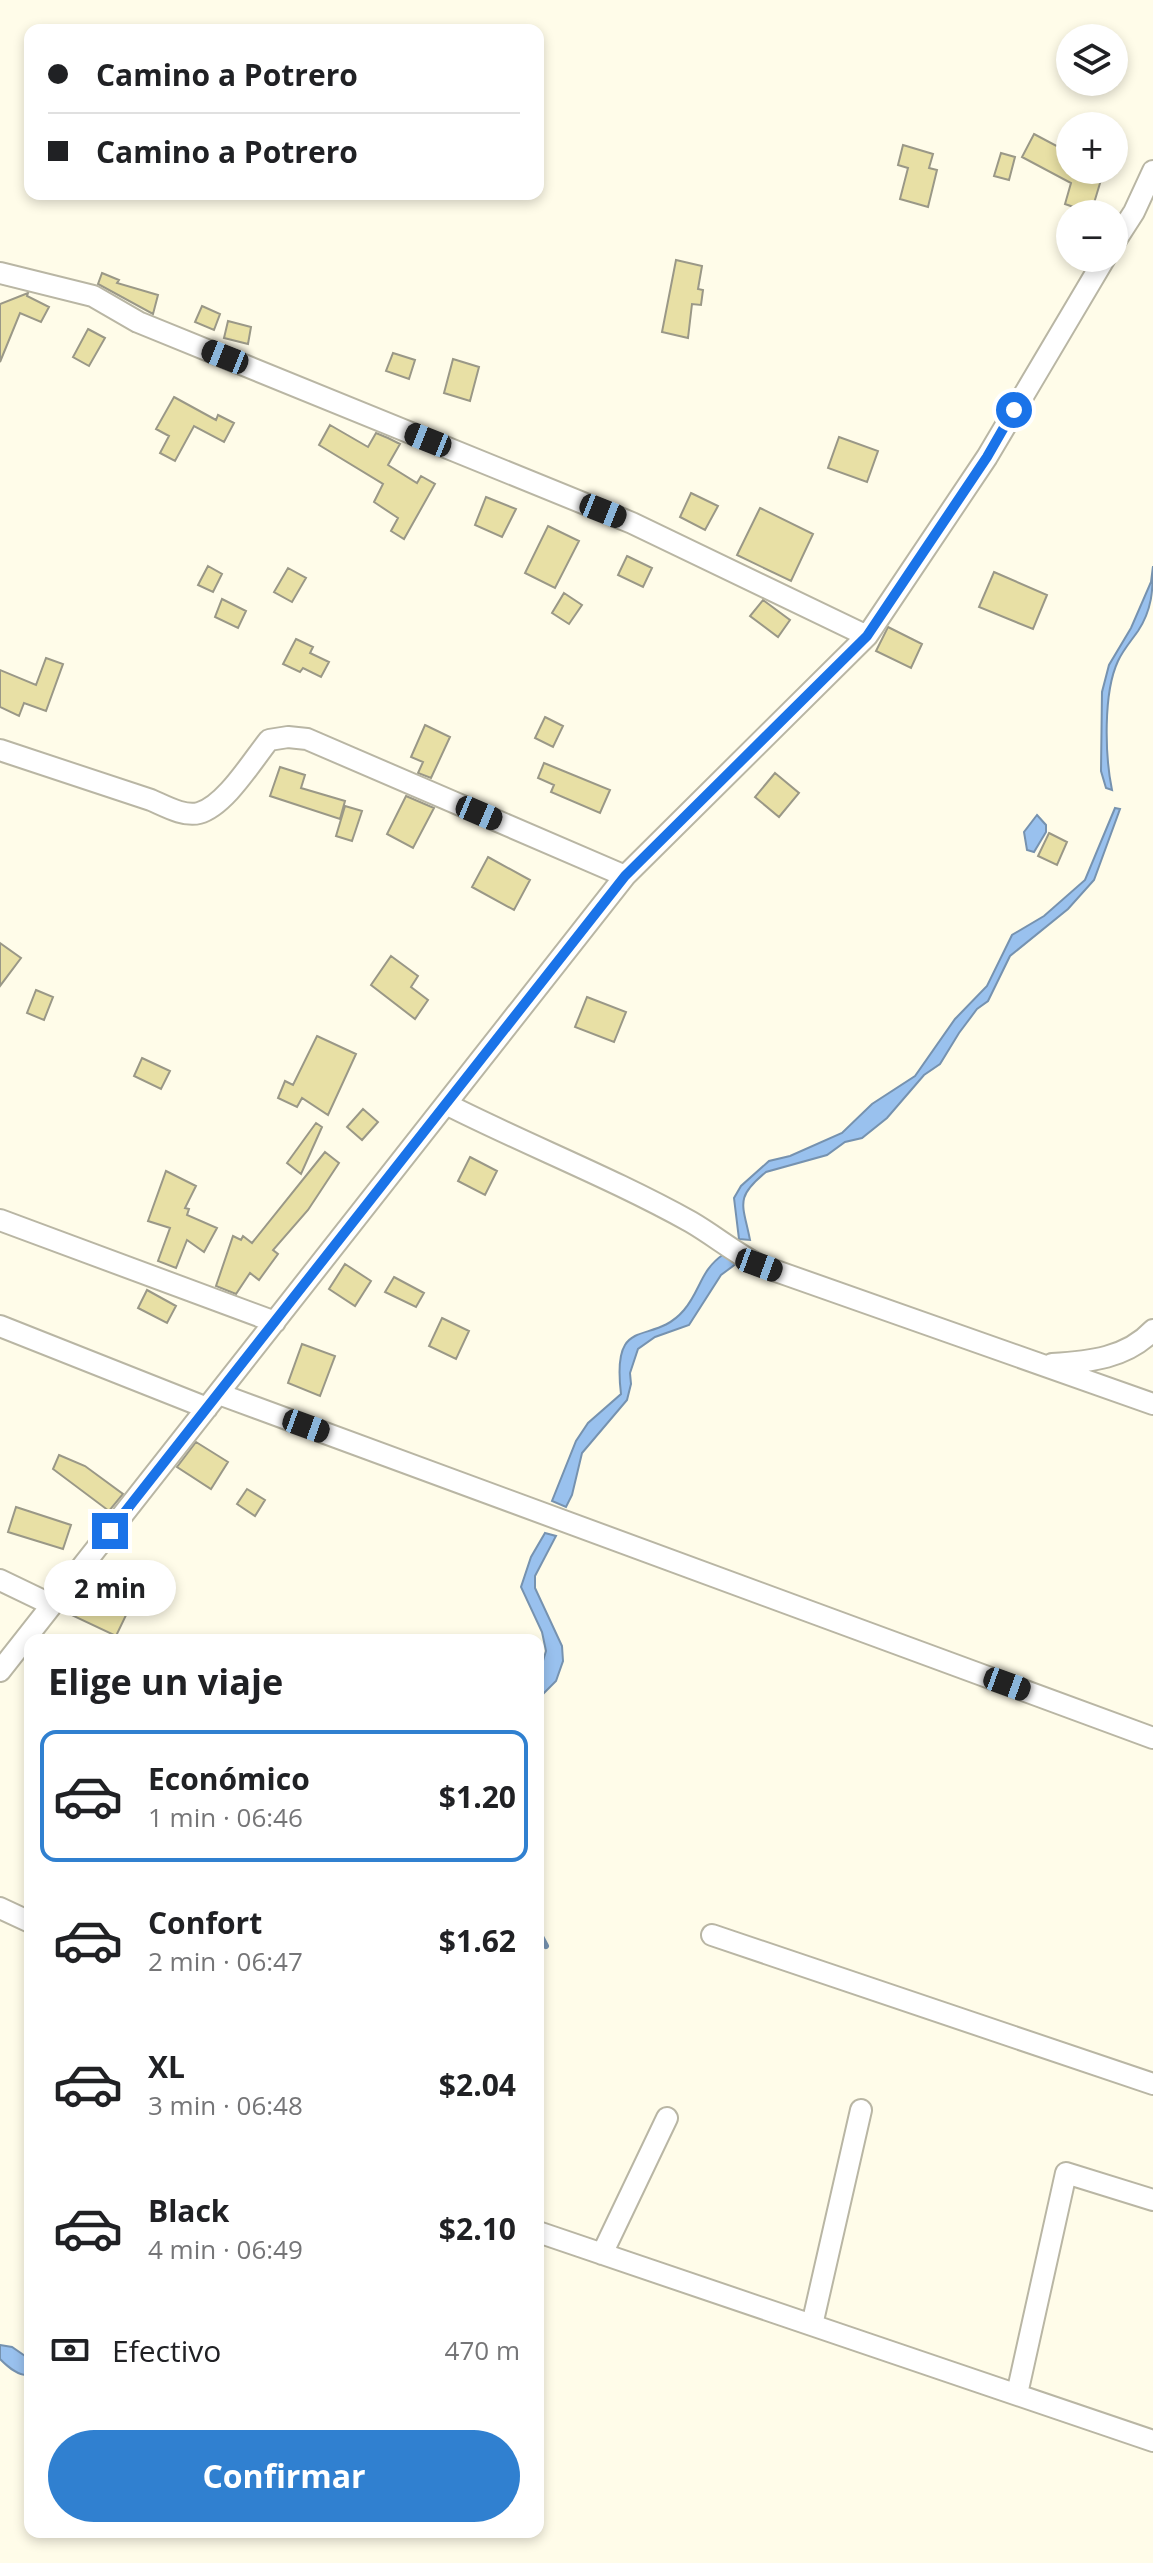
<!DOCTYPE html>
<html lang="es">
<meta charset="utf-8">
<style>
body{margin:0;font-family:"Open Sans",sans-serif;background:#f6f6f6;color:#202124;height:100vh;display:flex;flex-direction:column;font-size:30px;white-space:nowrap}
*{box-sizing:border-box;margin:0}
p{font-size:26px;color:#757577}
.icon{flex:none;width:44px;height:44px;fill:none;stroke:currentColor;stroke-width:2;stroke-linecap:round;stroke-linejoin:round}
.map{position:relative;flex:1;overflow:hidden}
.panel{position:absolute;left:24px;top:1634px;width:520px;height:904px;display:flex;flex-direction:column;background:#fff;border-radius:16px;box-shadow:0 4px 12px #0003}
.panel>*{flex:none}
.hud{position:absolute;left:24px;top:24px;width:520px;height:176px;border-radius:16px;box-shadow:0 4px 12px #0003;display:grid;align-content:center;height:176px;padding:0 24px;background:#fff}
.fabs{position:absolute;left:1056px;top:24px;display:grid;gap:16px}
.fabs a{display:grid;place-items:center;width:72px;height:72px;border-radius:50%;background:#fff;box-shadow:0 4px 12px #0003;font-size:40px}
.end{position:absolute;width:36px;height:36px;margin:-18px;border:10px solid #1a73e8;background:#fff;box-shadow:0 0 0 4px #fff}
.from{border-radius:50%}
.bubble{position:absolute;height:56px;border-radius:28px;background:#fff;box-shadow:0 4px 12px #0003;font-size:26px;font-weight:700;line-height:56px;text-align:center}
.car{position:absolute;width:24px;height:48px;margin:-24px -12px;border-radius:10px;box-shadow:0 0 6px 2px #0007;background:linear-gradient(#222 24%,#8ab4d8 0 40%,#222 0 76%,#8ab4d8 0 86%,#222 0)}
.hud b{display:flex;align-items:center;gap:28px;height:76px;font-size:30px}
.hud b+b{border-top:2px solid #e0e0e0}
.hud i{width:20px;height:20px;background:#202124}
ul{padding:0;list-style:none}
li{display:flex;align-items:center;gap:24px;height:132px;margin:0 16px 12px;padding:0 8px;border:4px solid transparent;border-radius:16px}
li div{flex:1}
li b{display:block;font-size:30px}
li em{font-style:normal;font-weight:700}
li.selected{border-color:#3080d0}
li>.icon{width:72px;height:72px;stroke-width:1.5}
h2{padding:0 24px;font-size:36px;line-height:96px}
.pay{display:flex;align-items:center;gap:20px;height:88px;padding:0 24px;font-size:30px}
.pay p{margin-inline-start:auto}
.cta{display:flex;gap:16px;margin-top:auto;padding:16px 24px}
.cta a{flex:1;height:92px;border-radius:48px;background:#3080d0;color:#fff;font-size:32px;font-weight:700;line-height:92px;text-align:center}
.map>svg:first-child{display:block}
.water{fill:#99c1ee;stroke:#7692af;stroke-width:2}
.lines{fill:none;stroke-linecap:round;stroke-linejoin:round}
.stream{stroke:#7692af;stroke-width:6}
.building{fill:#e8e0a5;stroke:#9a9887;stroke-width:2}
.minor-casing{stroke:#b9b6a4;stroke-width:24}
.minor{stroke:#fff;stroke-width:20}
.route{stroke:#1a73e8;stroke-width:10}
</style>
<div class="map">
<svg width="1153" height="2563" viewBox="0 0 1153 2563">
<rect width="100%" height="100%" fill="#fffce9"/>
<path class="water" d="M1153 566C1153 590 1152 610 1138 631 1131 641 1123 650 1118 661 1103 693 1105 756 1112 790L1106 788 1101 771 1102 692 1109 665 1131 628 1151 582Z
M1115 808 1120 809 1094 880 1068 909 1010 956 988 1001 977 1009 959 1033 940 1064 924 1075 887 1118 862 1138 845 1142 827 1155 766 1172C734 1198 743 1204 750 1240L739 1239 734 1198 741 1186 769 1161 790 1156 842 1133 872 1104 915 1076 955 1019 987 986 1012 935 1044 916 1085 880Z
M1037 815 1046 825V832L1034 852 1027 850 1024 832Z
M724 1254 737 1263 721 1275 689 1325 655 1337 638 1349 630 1373 631 1384 627 1400 582 1453 572 1495 566 1507 552 1501 576 1441 588 1423 621 1394C611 1311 652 1348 684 1310 701 1290 700 1270 724 1254Z
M545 1533 556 1536 535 1576V1588L562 1646 563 1661 556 1681 538 1699V1677L546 1651 542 1632 521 1587 531 1557Z
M0 2345 12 2347 28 2358 30 2375C19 2377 8 2367 0 2359Z"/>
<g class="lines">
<path class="stream" d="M538 1931 546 1946"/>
</g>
<path class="building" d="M1034 134 1070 153V170H1104L1091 213 1065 204 1071 183 1022 157Z
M903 145 933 154 929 168 937 170 928 207 900 199 908 168 898 165Z
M1001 153 1015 157 1009 180 994 176Z
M676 260 702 266 698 289 703 290 701 305 692 304 688 338 662 332Z
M102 273 119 280 117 283 158 295 153 314 98 284Z
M28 293 27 296 49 307 41 322 20 313 0 362V304Z
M202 306 220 314 214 330 195 322Z
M228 321 251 327 248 344 224 338Z
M88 329 105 338 89 366 73 357Z
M393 353 415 360 409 379 386 371Z
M453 359 479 367 470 401 444 393Z
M174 397 216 420 218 415 234 423 224 442 194 426 175 461 160 453 169 436 156 429Z
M330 425 368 447 376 433 388 438 400 444 388 465 417 483 421 476 435 484 404 539 391 531 398 518 374 502 383 484 319 445Z
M839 437 878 451 867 482 828 468Z
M691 493 718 506 705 530 680 517Z
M486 497 516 509 502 537 475 525Z
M760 508 813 534 791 581 737 555Z
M548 526 579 541 555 588 525 573Z
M627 556 652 568 643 587 618 575Z
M208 566 222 574 213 592 198 585Z
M288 568 306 578 292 602 274 592Z
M994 572 1047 595 1033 629 979 607Z
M564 593 582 605 569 624 552 613Z
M222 599 246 611 238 628 215 617Z
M763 600 790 620 778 637 750 616Z
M888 627 922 644 911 668 876 651Z
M296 639 313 647 310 653 329 662 321 677 303 668 300 672 283 664Z
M46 658 63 664 46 711 24 703 19 716 0 707V670L36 685Z
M545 717 563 726 553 747 535 738Z
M425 725 450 737 431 778 418 773 423 762 411 757Z
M544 763 610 790 600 813 551 792 554 785 538 778Z
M280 767 305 775 301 788 345 801 340 819 270 796Z
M775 773 799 793 779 817 755 797Z
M406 796 434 808 413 848 387 834Z
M345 806 362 811 352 841 336 836Z
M1049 833 1067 842 1057 865 1038 856Z
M488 857 530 880 514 910 472 887Z
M0 943 21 958 0 986Z
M391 956 418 976 411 987 428 1000 415 1019 371 985Z
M36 990 53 997 44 1020 27 1013Z
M587 997 626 1012 614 1042 575 1027Z
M317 1036 356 1054 328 1115 302 1098 297 1107 278 1098 285 1081 293 1085Z
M142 1058 170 1071 161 1089 134 1076Z
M363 1109 378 1122 362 1140 347 1127Z
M316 1123 322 1127 301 1174 287 1163Z
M325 1152 339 1163 308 1210 273 1250 278 1254 259 1280 250 1273 236 1294 216 1286 233 1236 241 1240 243 1236 252 1243Z
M470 1157 497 1171 485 1195 458 1181Z
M166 1171 196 1186 185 1208 189 1209 187 1215 217 1228 204 1252 187 1240 176 1268 158 1261 170 1228 148 1221Z
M345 1264 371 1281 355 1306 329 1289Z
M394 1277 424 1293 416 1307 385 1292Z
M147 1290 176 1306 167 1323 138 1308Z
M442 1318 469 1331 456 1359 429 1346Z
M302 1344 335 1356 320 1396 288 1383Z
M196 1442 228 1462 211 1489 177 1467Z
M59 1455 85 1466 123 1494 109 1511 53 1469Z
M247 1489 265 1500 255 1516 237 1504Z
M16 1507 71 1525 63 1549 8 1532Z
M81 1589 128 1611 116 1636 63 1611Z"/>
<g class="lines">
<defs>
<path id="minor" d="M1114 243 1134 212 1153 171
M0 273 93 296 138 322 632 523 867 636
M0 750 151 800C165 806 184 817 199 813 225 806 252 761 269 740L288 737 307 739 625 876
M446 1104C527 1145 612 1178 691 1222 715 1236 735 1253 759 1265L1153 1404
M0 1220 275 1322
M0 1326 207 1408
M1052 1364C1089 1362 1127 1358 1153 1330
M219 1394 1153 1738
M0 1580 52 1605
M0 1671 625 876 867 636 987 457 1105 258
M0 1908 30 1922
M712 1935 1153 2084
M538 2232 1153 2441
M602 2254 667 2118
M812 2325 861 2110
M1017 2394 1066 2173 1153 2200"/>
</defs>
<use href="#minor" class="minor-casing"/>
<use href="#minor" class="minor"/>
</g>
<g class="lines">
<path class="route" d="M110 1531 625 876 867 636 987 457 1014 410"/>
</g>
</svg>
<div class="fabs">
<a><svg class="icon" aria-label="layers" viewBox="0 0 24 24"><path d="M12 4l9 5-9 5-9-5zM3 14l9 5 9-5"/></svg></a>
<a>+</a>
<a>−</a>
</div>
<i class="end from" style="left:1014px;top:410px"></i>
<i class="end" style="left:110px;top:1531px"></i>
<div class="bubble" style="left:44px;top:1560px;width:132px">2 min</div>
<i class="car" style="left:225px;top:357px;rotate:292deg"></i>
<i class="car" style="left:428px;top:440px;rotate:292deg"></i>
<i class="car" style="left:603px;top:511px;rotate:112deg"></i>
<i class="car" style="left:479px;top:813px;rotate:113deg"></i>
<i class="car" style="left:759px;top:1265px;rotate:110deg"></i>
<i class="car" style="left:306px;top:1426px;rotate:110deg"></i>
<i class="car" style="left:1007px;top:1684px;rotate:110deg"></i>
<div class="hud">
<b><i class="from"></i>Camino a Potrero</b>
<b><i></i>Camino a Potrero</b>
</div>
<section class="panel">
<h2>Elige un viaje</h2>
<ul>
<li class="selected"><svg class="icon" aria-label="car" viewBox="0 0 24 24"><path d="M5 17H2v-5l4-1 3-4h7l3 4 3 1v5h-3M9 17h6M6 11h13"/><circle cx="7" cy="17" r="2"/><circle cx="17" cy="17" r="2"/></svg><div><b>Económico</b><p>1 min · 06:46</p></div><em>$1.20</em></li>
<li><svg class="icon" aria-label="car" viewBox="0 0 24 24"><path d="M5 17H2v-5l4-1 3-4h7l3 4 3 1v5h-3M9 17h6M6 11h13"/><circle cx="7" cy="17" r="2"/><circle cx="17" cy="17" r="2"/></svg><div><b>Confort</b><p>2 min · 06:47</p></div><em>$1.62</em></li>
<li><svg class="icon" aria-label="car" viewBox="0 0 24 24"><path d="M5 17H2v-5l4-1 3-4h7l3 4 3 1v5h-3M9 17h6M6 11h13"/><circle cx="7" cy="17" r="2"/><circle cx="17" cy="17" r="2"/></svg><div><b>XL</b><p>3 min · 06:48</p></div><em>$2.04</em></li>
<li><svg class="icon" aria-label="car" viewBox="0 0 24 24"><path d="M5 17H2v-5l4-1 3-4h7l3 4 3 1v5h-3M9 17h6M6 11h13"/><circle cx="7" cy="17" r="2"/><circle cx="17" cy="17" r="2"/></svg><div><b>Black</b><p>4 min · 06:49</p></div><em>$2.10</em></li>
</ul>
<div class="pay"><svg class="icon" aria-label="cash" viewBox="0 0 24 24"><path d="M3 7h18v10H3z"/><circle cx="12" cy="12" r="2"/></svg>Efectivo<p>470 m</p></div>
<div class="cta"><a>Confirmar</a></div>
</section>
</div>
